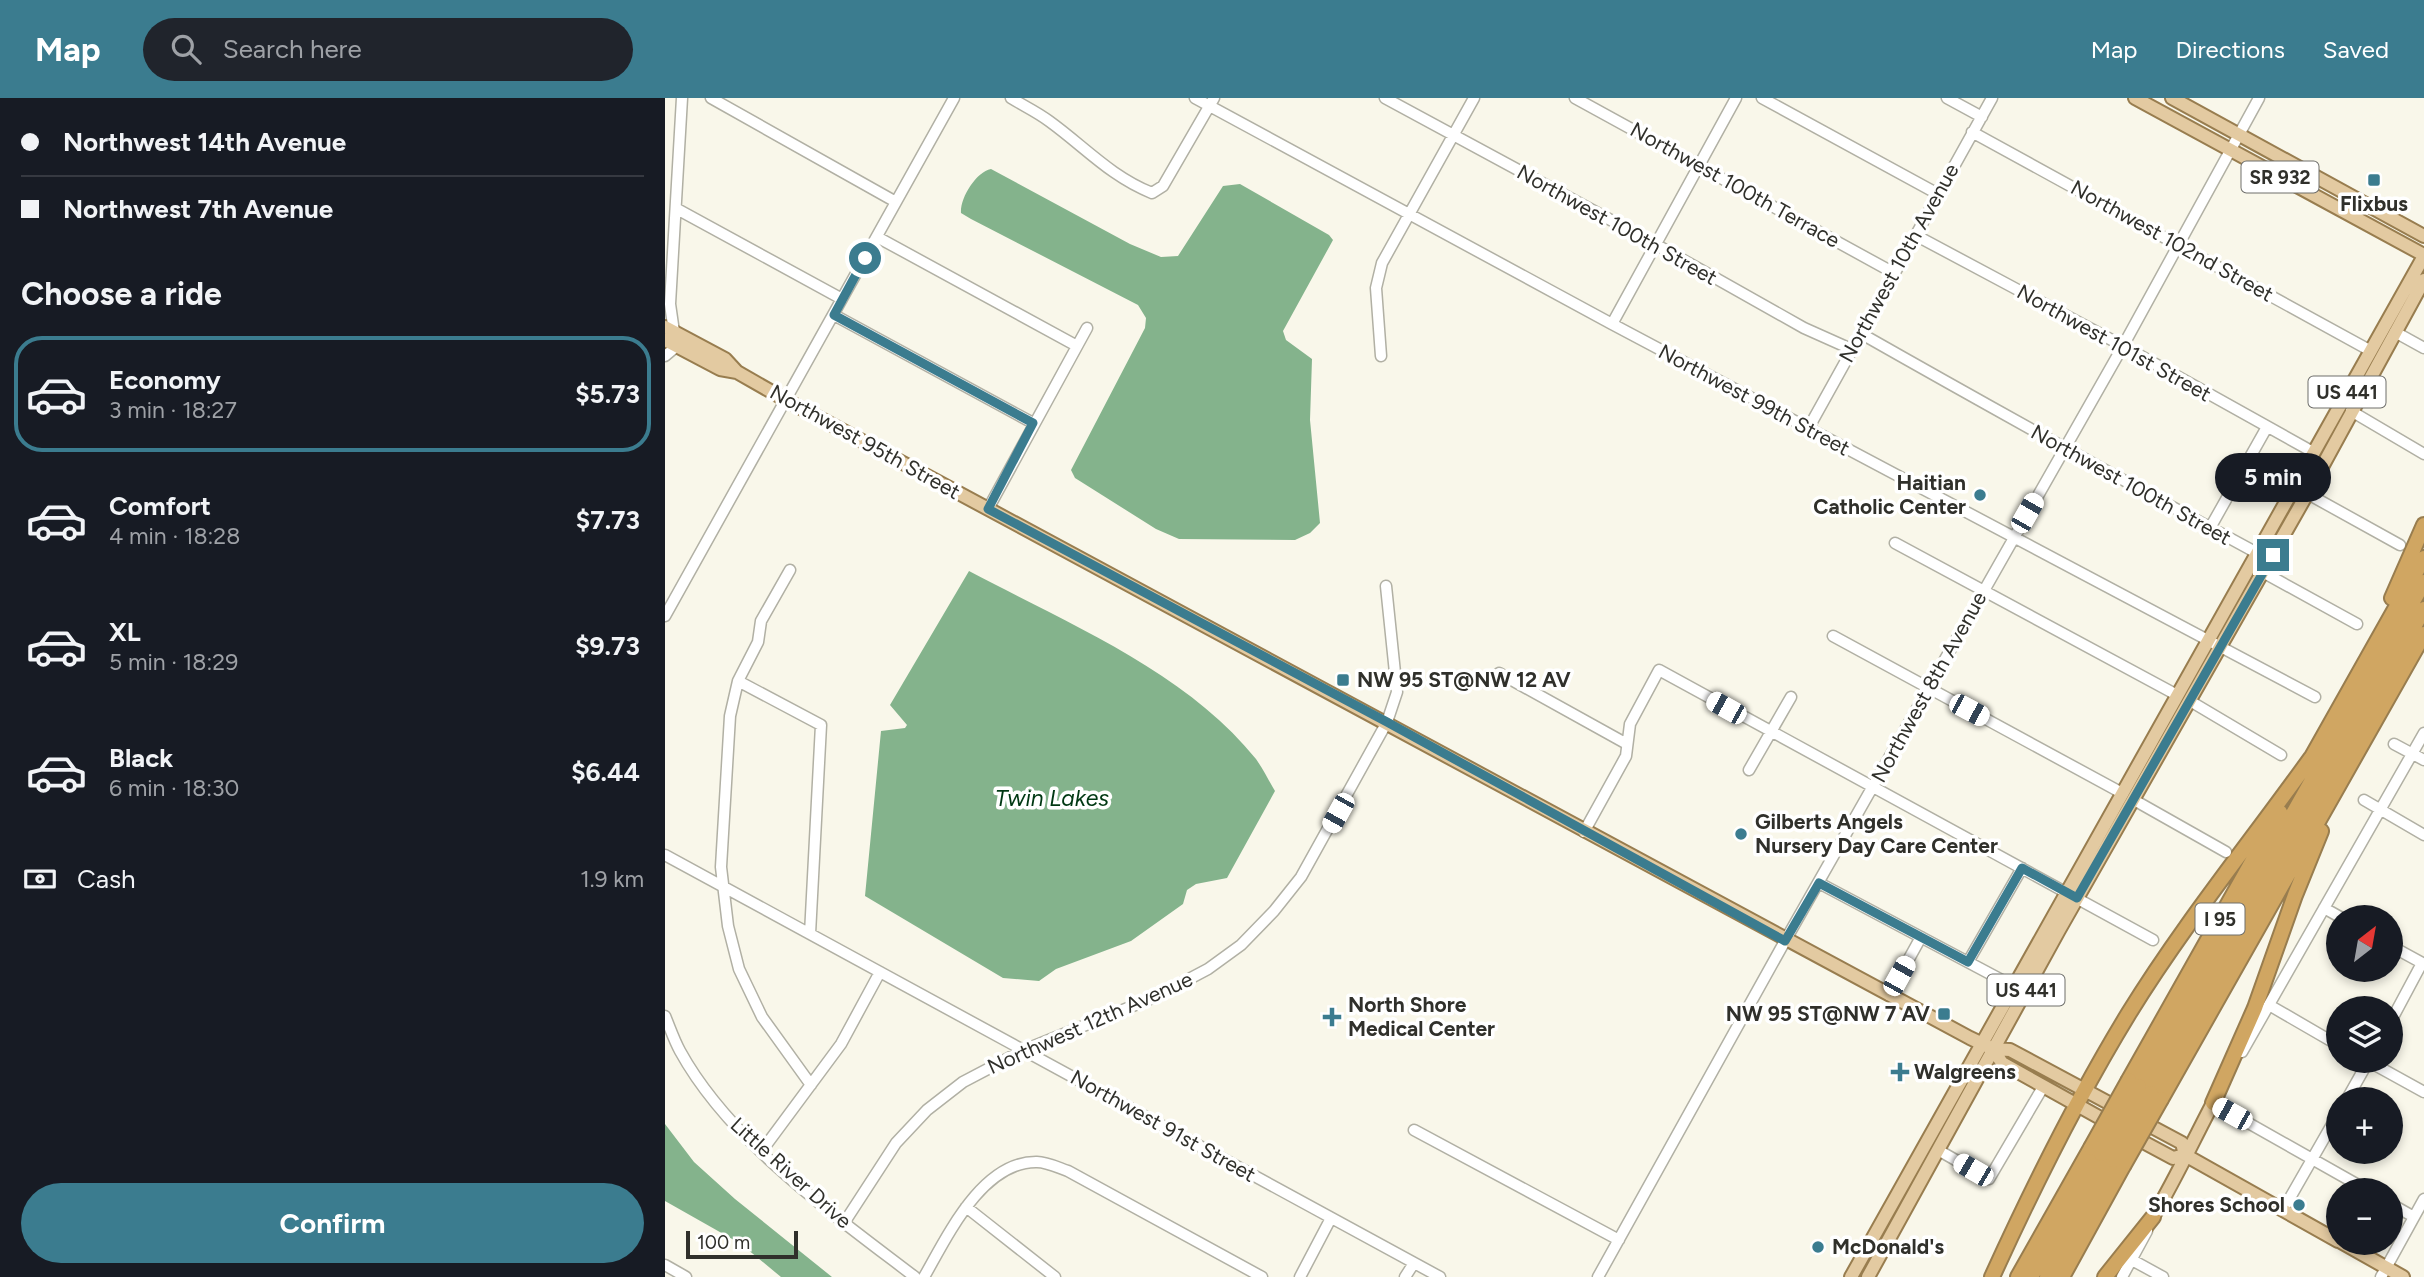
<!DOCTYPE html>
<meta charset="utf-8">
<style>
body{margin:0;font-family:Figtree,sans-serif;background:#20242c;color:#f1f3f6;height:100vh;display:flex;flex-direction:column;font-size:26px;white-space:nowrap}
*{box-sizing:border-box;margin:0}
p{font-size:23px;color:#9ea1a6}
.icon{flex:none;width:38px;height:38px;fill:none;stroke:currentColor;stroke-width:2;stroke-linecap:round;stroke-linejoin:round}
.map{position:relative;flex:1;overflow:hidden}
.side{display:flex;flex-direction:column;background:#171b24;width:665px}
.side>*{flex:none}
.hud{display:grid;align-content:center;height:154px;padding:0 21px;background:#171b24}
.needle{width:46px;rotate:31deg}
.controls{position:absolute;left:1661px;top:807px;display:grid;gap:14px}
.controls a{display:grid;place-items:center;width:77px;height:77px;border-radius:50%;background:#171b24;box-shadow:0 4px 10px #0003;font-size:35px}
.scale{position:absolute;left:21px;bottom:18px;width:112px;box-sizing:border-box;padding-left:7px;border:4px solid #30302b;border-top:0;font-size:19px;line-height:24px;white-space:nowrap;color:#30302b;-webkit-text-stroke:5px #fff;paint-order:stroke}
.end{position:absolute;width:32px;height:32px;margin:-16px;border:9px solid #3b7c8f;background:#fff;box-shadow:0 0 0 4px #fff}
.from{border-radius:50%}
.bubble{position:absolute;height:49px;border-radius:24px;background:#171b24;box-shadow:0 4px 10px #0003;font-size:23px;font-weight:700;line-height:49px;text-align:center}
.car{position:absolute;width:21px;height:42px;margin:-21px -10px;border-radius:9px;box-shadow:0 0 5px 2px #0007;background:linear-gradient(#fff 24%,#345 0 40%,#fff 0 76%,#345 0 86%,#fff 0)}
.hud b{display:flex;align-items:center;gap:24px;height:66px;font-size:26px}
.hud b+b{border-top:2px solid #363941}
.hud i{width:18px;height:18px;background:#f1f3f6}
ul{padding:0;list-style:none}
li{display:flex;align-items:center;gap:21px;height:116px;margin:0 14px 10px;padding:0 7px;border:4px solid transparent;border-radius:28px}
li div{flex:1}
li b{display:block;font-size:26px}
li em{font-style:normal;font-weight:700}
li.on{border-color:#3b7c8f}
li>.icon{width:63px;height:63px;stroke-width:1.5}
h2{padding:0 21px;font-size:32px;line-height:84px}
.pay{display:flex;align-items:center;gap:18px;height:77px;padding:0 21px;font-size:26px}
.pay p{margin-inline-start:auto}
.cta{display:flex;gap:14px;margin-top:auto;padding:14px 21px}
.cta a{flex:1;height:80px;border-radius:42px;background:#3b7c8f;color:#fff;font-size:28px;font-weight:700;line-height:80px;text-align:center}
header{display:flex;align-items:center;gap:42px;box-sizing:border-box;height:98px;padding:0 35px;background:#3b7c8f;color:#fff}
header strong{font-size:33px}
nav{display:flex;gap:38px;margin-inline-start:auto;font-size:24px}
.search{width:490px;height:63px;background:#20242c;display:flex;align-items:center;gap:18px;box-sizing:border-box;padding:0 24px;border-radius:38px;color:#9ea1a6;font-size:26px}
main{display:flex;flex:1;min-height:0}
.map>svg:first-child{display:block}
.water{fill:#84b38c}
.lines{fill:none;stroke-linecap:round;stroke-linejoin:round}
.minor-casing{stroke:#b1b0a4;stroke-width:13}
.major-casing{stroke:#987d4f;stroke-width:16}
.highway-casing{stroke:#987d4f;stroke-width:18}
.minor{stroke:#fff;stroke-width:10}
.major{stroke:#e3caa1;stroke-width:12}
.highway{stroke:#d0a662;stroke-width:14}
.highway-bridge-casing{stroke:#987d4f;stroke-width:18;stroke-linecap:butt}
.highway-bridge{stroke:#d0a662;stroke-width:14}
.route{stroke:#3b7c8f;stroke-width:9}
.poi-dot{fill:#3b7c8f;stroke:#fff;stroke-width:2.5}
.labels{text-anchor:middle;stroke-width:7;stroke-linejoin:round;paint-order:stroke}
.shield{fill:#fff;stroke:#6e6e6b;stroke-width:2}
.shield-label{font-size:19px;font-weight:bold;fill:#30302b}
.street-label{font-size:21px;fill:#30302b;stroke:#fff}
.poi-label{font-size:21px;font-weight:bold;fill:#30302b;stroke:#fff;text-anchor:start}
.water-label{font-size:23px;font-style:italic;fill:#003813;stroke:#fff}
</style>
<header>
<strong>Map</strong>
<div class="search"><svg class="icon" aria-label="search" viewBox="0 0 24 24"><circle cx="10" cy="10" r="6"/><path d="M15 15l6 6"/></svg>Search here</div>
<nav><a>Map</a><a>Directions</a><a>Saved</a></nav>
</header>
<main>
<section class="side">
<div class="hud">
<b><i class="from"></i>Northwest 14th Avenue</b>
<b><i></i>Northwest 7th Avenue</b>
</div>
<h2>Choose a ride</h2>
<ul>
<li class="on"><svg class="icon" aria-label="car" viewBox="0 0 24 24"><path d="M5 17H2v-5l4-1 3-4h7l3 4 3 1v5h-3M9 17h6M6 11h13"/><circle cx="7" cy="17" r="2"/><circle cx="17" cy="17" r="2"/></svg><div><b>Economy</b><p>3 min · 18:27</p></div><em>$5.73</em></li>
<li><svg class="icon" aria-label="car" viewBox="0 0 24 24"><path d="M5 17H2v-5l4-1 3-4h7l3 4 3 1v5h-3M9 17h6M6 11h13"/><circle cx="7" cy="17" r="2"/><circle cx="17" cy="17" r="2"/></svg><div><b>Comfort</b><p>4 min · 18:28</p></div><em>$7.73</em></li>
<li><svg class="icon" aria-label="car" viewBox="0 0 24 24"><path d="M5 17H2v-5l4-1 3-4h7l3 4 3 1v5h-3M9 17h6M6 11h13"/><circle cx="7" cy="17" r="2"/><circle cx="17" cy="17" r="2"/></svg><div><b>XL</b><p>5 min · 18:29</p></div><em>$9.73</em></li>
<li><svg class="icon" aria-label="car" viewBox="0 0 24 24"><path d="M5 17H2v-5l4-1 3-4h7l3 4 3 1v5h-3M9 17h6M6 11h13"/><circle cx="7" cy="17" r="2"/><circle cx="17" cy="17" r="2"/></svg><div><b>Black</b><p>6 min · 18:30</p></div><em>$6.44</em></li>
</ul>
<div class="pay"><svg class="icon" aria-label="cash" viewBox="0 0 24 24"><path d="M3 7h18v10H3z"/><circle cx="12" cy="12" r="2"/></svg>Cash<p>1.9 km</p></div>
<div class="cta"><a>Confirm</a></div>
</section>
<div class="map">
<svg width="1759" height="1179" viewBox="0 0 1759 1179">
<rect width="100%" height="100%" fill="#f9f7ea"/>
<path class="water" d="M326 71 465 146 496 159 513 158 558 88 575 86 664 137 668 142 618 233 621 242 647 261 645 322 655 425 645 435 630 442 514 441 491 431 410 380 406 372 480 230 481 220 473 207 306 121 296 115C295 100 311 74 326 71Z
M304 473C400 524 522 574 591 661 598 671 604 683 610 693L562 780 531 786 522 792 518 806 466 843 391 871 374 883 338 880 200 798 216 633 240 630 242 627 225 607Z
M0 1026 29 1064 70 1101 167 1179H116L76 1146 0 1103Z"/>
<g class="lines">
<defs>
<path id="minor" d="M46 0 231 104
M346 0C359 8 372 14 384 23 420 49 445 78 487 95L498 88 549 0
M530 0 947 226 1650 599
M720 0 990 146 1139 230 1186 251
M910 0 1229 175
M1097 0 1273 96
M1282 0 1317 19
M1307 34 1706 253
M12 111 177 201
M1250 137 1458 248 1648 354
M212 139 412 248
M169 217 368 325
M947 226 1071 0
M9 234 5 206 17 0
M1730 234 1759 250
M1195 235C1327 310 1459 383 1592 455
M0 258 12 248
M716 258 711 190 717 165 809 0
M1686 313 1759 356
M1143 331 1327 0
M1643 396 1735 447
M323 411 422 230
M1545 430 1602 329
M1230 445 1512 597
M1585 467 1692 526
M125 472 96 523 93 544 73 583 65 618 56 769 63 828 74 871 97 919 146 987
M0 518 289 0
M1168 538 1457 695
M834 575 962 646
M73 583 156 627 145 836
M1525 603 1616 657
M1729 646 1759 662
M1084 672 1126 599
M1469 702 1561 754
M1699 702 1759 737
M919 734 961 658 965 626 994 572 1488 842
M0 757 775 1179
M1154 785 1348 888
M1659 810 1675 819
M1726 848 1759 866
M1303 864 1357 770
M1224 897 1256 839
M1604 907 1673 947
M0 918C5 930 9 942 15 953 65 1044 169 1117 250 1179
M1726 923 1757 865
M1577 954 1759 635
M1701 962 1759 994
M1551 1001 1548 1005 1702 1092
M1682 1001 1704 962
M749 1032 954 1142
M1273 1052 1324 1081 1378 989
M96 1054 176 946 215 874
M1726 1106 1749 1119
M301 1109 390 1179
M1618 1112 1673 1016
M179 1125 231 1045 262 1012 298 984 359 952 490 899 543 871 576 847 609 813 636 779 722 624 732 594 721 488
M1467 1162 1498 1179
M0 1167 21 1179
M259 1179C282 1139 317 1063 372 1064 382 1064 394 1070 403 1073L597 1179
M635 1179 666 1120
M740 1179 749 1165
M933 1179 1120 843 1458 248 1594 0
M1457 1179 1482 1133
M1716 1179 1759 1101"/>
<path id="major" d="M1470 0 1759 157
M1507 0 1759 138
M0 229 60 261 72 274 121 302 1305 940 1328 951 1345 952 1455 1011
M0 242 55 271 72 274
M1328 951 1337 965 1448 1027
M1474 1022 1517 1045 1520 1057 1673 1143
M1467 1038 1508 1060 1520 1057
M1488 1119C1510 1082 1528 1043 1548 1005
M1676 1144 1738 1179
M1186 1179 1759 158
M1203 1179 1394 832 1646 389 1759 182"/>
<path id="highway" d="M1727 500 1759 427
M1643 666 1759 460
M1464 982 1615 714
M1474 988 1759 484
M1486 995 1759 511
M1496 1001 1759 536
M1548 1005 1590 910 1630 797 1656 733
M1327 1179C1368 1089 1412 1000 1464 915 1519 826 1585 745 1646 660
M1353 1179 1426 1050
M1366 1179 1436 1056
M1382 1179 1448 1062
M1397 1179 1458 1068
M1440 1179 1488 1119"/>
</defs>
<use href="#minor" class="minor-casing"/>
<use href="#major" class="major-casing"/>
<use href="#highway" class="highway-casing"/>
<use href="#minor" class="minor"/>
<use href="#major" class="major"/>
<use href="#highway" class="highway"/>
<defs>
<path id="highway-bridge" d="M1426 1050 1464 982
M1436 1056 1474 988
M1448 1062 1486 995
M1458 1068 1496 1001"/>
</defs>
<use href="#highway-bridge" class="highway-bridge-casing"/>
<use href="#highway-bridge" class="highway-bridge"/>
</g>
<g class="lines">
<path class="route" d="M200 160 169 217 368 325 323 411 722 624 1120 843 1154 785 1303 864 1357 770 1412 800 1608 457"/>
</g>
<g class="poi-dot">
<rect x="1702" y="75" width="14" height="14" rx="3.5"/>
<circle cx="1315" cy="397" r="7"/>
<rect x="671" y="575" width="14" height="14" rx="3.5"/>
<circle cx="1076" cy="736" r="7"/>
<rect x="1272" y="909" width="14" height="14" rx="3.5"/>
<path d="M663.5 908.5h7v7h7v7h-7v7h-7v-7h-7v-7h7z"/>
<path d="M1231.5 963.5h7v7h7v7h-7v7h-7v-7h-7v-7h7z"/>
<circle cx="1634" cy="1107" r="7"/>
<circle cx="1153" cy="1149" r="7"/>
</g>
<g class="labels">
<g class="shield">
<rect x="1576.5" y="63.5" width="77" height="31" rx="5"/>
<rect x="1643.5" y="278.5" width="77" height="31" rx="5"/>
<rect x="1530.5" y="805.5" width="49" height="31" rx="5"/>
<rect x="1322.5" y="876.5" width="77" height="31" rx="5"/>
</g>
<g class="shield-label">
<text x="1615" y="86">SR 932</text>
<text x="1682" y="301">US 441</text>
<text x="1555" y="828">I 95</text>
<text x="1361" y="899">US 441</text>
</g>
<g class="street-label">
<text transform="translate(1070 87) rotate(29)" y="7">Northwest 100th Terrace</text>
<text transform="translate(952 127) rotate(29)" y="7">Northwest 100th Street</text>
<text transform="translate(1507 143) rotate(29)" y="7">Northwest 102nd Street</text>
<text transform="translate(1234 165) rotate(-61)" y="7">Northwest 10th Avenue</text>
<text transform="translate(1449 245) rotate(29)" y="7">Northwest 101st Street</text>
<text transform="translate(1089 302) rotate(28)" y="7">Northwest 99th Street</text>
<text transform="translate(200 344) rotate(29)" y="7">Northwest 95th Street</text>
<text transform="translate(1466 387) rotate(29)" y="7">Northwest 100th Street</text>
<text transform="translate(1264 589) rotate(-61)" y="7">Northwest 8th Avenue</text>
<text transform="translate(425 925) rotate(-24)" y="7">Northwest 12th Avenue</text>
<text transform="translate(498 1028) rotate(29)" y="7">Northwest 91st Street</text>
<text transform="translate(126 1075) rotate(42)" y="7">Little River Drive</text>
</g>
<g class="poi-label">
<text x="1709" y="113" text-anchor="middle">Flixbus</text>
<text x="1301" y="392" text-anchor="end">Haitian<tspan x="1301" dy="24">Catholic Center</tspan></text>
<text x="692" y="589">NW 95 ST@NW 12 AV</text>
<text x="1090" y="731">Gilberts Angels<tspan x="1090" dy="24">Nursery Day Care Center</tspan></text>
<text x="683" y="914">North Shore<tspan x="683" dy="24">Medical Center</tspan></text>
<text x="1265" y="923" text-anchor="end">NW 95 ST@NW 7 AV</text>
<text x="1249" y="981">Walgreens</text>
<text x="1620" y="1114" text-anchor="end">Shores School</text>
<text x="1167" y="1156">McDonald's</text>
</g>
<g class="water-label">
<text x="387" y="708">Twin Lakes</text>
</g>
</g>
</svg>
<div class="controls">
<a><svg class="needle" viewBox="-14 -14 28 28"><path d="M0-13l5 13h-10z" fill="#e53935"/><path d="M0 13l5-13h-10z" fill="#9ea1a6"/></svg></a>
<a><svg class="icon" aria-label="layers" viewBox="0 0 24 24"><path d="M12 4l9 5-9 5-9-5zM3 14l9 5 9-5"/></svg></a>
<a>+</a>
<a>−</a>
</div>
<div class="scale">100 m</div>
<i class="end from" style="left:200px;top:160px"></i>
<i class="end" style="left:1608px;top:457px"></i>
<div class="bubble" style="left:1550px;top:355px;width:116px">5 min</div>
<i class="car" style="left:1362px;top:415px;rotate:30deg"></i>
<i class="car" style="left:1061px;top:610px;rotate:299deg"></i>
<i class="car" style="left:1304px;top:612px;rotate:118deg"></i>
<i class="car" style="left:673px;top:715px;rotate:209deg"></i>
<i class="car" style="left:1234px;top:878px;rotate:29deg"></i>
<i class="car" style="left:1567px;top:1016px;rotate:299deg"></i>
<i class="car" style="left:1308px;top:1072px;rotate:300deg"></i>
</div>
</main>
